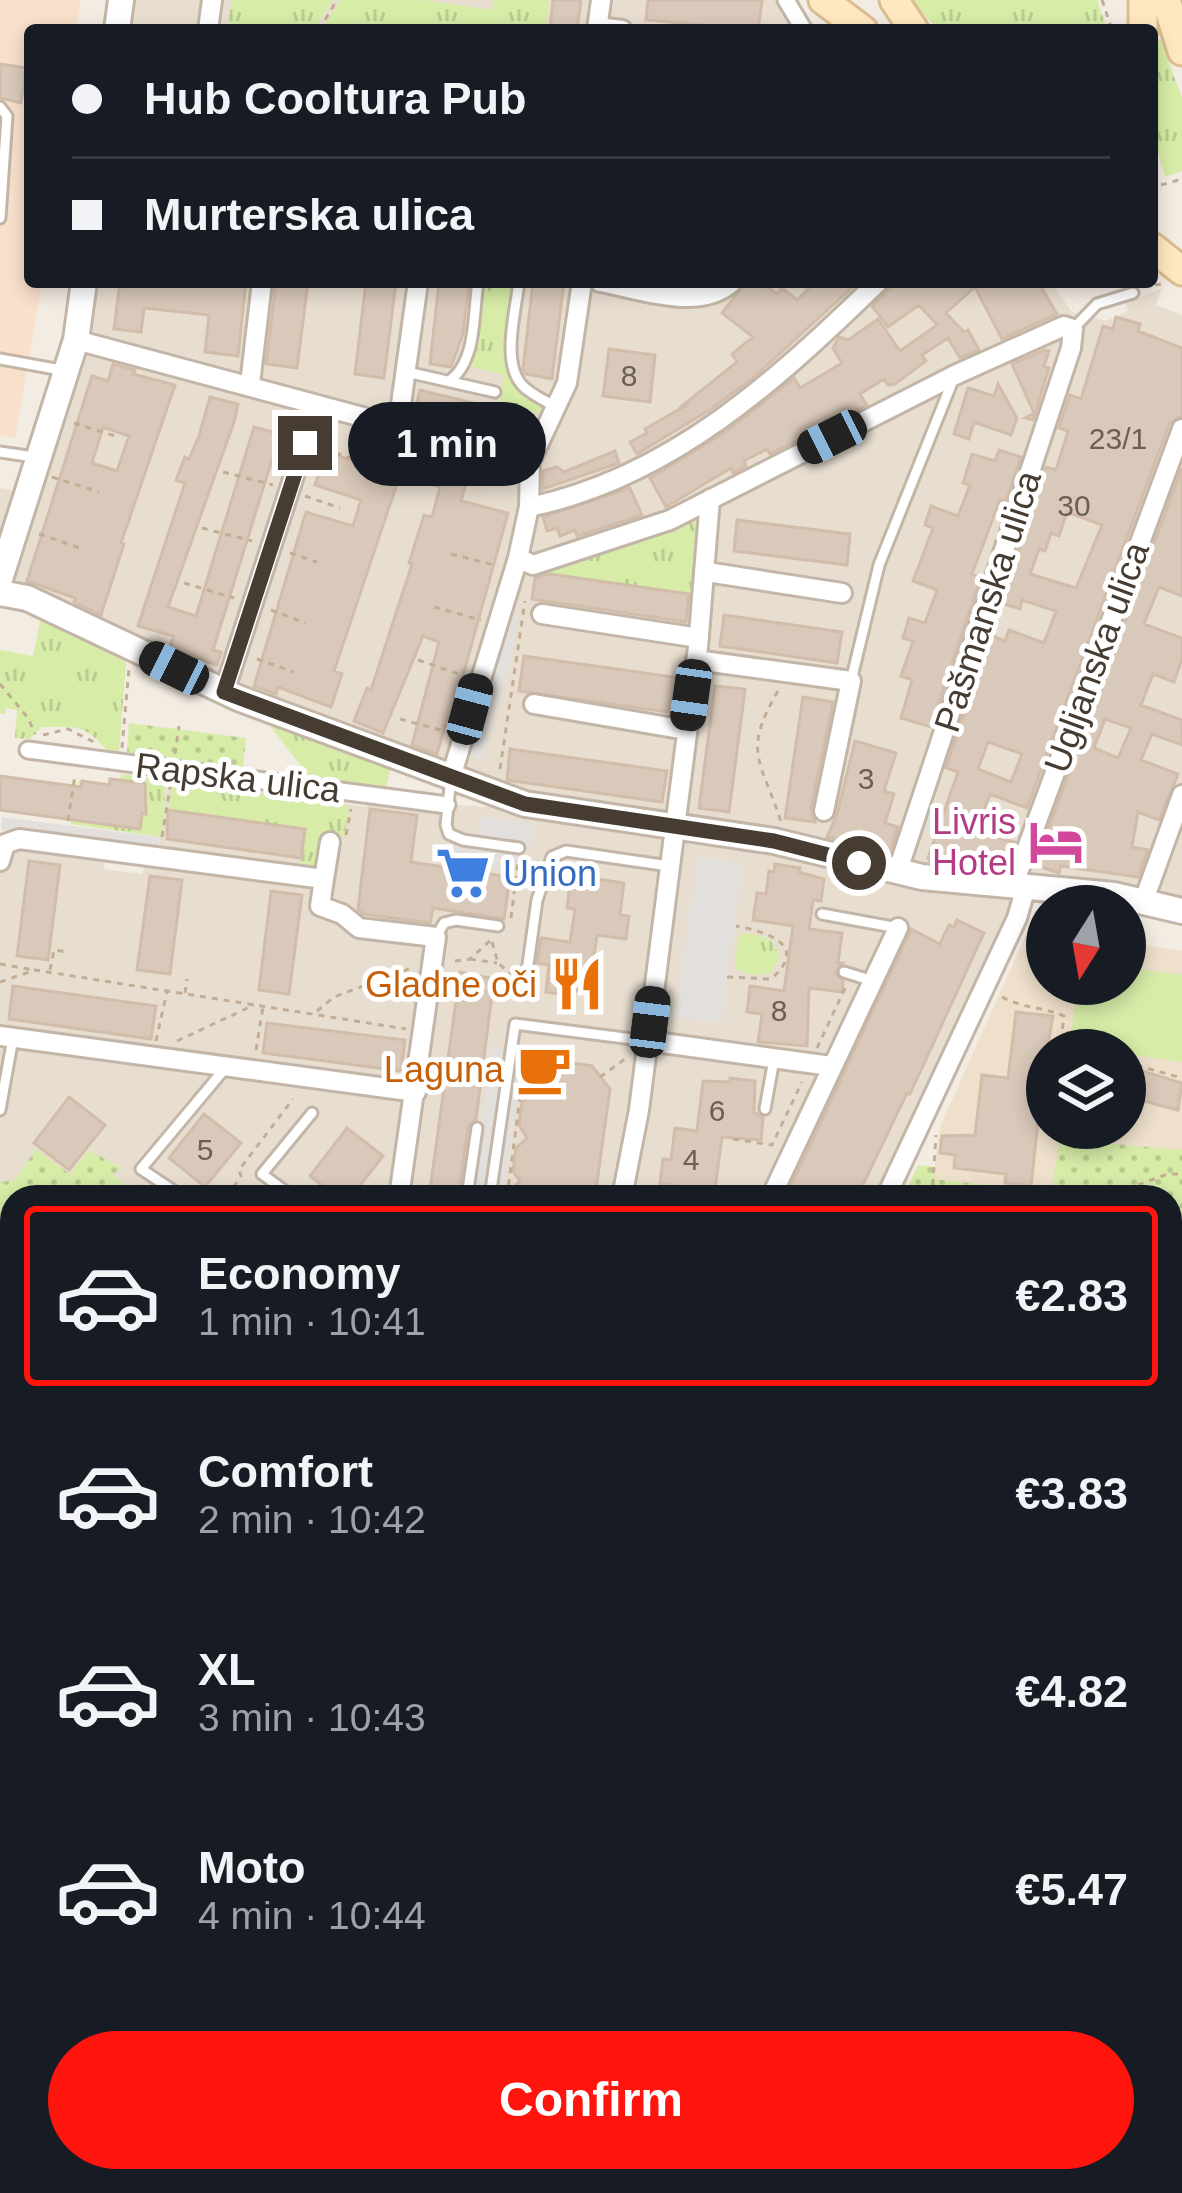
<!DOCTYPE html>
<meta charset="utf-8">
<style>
body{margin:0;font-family:Helvetica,sans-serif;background:#242831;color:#f1f3f6;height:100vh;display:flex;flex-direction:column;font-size:45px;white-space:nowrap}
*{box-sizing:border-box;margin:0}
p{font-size:39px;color:#9ea1a6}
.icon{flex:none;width:66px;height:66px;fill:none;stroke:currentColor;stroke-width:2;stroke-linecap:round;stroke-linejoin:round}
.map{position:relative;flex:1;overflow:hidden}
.panel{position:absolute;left:0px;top:1185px;width:1182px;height:1008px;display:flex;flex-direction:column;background:#171b24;border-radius:36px 36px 0 0;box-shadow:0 6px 18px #0003}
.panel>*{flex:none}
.banner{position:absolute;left:24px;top:24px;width:1134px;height:264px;border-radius:12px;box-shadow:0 6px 18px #0003;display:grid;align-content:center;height:264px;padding:0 48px;background:#171b24}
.needle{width:78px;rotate:191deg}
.tools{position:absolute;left:1026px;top:885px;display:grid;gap:24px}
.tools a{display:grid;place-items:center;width:120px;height:120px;border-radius:50%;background:#171b24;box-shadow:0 6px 18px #0003;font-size:60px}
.end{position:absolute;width:54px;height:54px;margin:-27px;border:15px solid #463c32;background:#fff;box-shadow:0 0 0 6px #fff}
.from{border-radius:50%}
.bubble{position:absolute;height:84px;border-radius:42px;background:#171b24;box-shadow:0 6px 18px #0003;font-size:39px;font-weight:600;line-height:84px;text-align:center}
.car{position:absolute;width:36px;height:72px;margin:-36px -18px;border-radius:15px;box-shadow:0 0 9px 3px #0007;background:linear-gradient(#222 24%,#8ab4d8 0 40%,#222 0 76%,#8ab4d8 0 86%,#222 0)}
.banner b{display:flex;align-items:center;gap:42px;height:114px;font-size:45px}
.banner b+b{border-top:3px solid #363941}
.banner i{width:30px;height:30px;background:#f1f3f6}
ul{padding:21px 0 0;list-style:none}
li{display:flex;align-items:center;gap:36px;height:180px;margin:0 24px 18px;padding:0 24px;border:6px solid transparent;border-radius:12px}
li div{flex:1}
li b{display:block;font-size:45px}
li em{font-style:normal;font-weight:600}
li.current{border-color:#ff150e}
li>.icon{width:108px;height:108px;stroke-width:1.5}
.button{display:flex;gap:24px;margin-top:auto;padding:24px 48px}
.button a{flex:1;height:138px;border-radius:72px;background:#ff150e;color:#fff;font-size:48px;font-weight:600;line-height:138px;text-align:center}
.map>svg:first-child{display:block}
.residential{fill:#e8ded0}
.commercial{fill:#f8e0cb}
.education{fill:#eee0cb;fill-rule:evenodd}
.grass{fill:url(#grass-tufts)}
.park{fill:url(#park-dots)}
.garden{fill:#d6eca7}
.parking{fill:#e3dfdc}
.building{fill:#d9c9ba;stroke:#d2bdaa;stroke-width:3;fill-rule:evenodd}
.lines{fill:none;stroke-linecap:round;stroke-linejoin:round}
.service-casing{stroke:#c3b6a8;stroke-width:15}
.pedestrian-casing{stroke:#c3b6a8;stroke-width:21}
.minor-casing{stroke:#c3b6a8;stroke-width:24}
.tertiary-casing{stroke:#c3b6a8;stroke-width:30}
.secondary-casing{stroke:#dbbe8f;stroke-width:33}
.path{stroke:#c3ad94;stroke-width:3;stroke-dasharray:6 6;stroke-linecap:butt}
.service{stroke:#fff;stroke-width:9}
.pedestrian{stroke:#fff;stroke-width:15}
.minor{stroke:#fff;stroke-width:18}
.tertiary{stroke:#fff;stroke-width:24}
.secondary{stroke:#ffe8c1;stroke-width:27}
.tram{stroke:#949494;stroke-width:3}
.route{stroke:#463c32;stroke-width:15}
.labels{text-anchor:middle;stroke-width:10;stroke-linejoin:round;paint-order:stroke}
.number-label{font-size:30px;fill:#6b5f54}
.street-label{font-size:36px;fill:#463c32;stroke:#fff}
.hotel-label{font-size:36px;fill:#b23c85;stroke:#fff;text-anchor:end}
.shop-label{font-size:36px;fill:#366cbe;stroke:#fff;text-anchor:start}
.food-label{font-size:36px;fill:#c56008;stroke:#fff;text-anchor:end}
</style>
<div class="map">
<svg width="1182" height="2193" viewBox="0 0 1182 2193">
<defs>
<pattern id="grass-tufts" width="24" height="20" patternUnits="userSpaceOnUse" patternTransform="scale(3)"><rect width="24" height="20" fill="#d6eca7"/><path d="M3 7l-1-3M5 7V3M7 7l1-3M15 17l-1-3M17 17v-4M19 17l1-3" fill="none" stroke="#b9cb90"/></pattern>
<pattern id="park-dots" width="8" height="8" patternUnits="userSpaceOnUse" patternTransform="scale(3)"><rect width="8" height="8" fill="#d6eca7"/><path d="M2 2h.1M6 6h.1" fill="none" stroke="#b9cb90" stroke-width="1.8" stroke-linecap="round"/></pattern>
</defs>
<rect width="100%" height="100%" fill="#f3ece3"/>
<path class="residential" d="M127 0H776L799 30H123Z
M91 282H1050L1072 312 1106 321 1128 311 1126 303 1162 288 1156 305 1182 315V902L1011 877 1008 920 877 1197H12V1284L0 1282V842L105 856 104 869 142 874 145 862H156L169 776 366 807 368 799 487 807 493 788 246 694 0 582V488L33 494Z
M1170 1529 1182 1530V2056L1170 2050Z
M879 2181H1084L1076 2193H896Z"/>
<path class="commercial" d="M0 0H80L76 30H30V282H42L15 438 0 436Z
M0 1371 12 1372V1639L0 1631Z
M0 1677 12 1685V2181H662L658 2193H0Z
M1171 2048 1182 2056V2193H1076L1084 2181H1170Z"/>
<path class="education" d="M1029 928 1047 931V984H1125V942L1182 951V1150L1060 1139 1052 1192 933 1179 940 1127ZM1047 1050H1125V1128H1047Z"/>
<path class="grass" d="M232 0H333L314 30H227Z
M340 0H423L492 10 494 0H549L545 30H389L388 26 355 23 353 30H322Z
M910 0H1097L1108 30H938Z
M1160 38 1182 98V171L1165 177C1152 135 1140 78 1160 38Z
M481 282H513L508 362 519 391 541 407 540 414 500 401 504 375 469 366Z
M693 518 699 528 690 594 536 572Z
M41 617 126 662 119 751 107 750C82 723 80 728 42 727L30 739 15 738 17 710 6 708 5 714 0 713V650L33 656Z
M264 718 391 765 386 788 308 775Z
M121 774 167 780 161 837 71 824 78 781H82L77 820 146 813 145 784 120 780Z
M173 781 349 806 344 837 320 835 314 868 300 867 304 829 168 810Z
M742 934C762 934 776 937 779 959L771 973 752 975 735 969 738 937Z"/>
<path class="park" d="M129 723 246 738 243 767 127 753Z
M1060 1139 1182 1150V1415L1170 1414V1197H903L918 1165 935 1167 934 1179 1051 1192Z
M36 1149 70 1174 89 1150 121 1168 113 1175 138 1197H12V1275L0 1273V1182L15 1180Z"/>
<path class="garden" d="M1125 967 1182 975V1062L1125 1054V1050L1069 1046 1078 984H1125Z"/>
<path class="parking" d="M507 613 519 615 512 657 481 760 467 756Z
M481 816 535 824 531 846 521 853 517 872 452 863 455 844 475 846Z
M2 817 159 837 158 850 1 830Z
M698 856 743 863 721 1023 675 1017Z
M491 1046 530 1052 526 1086 517 1095 504 1197H471Z"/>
<path class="building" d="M553 0H581L577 30H550Z
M648 0H762L758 30 646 20Z
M0 64 26 68 21 103 0 98Z
M120 282H246L238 356 205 352 209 315 144 308 141 332 114 329Z
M276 282H308L297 368 266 364Z
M366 282H396L384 378 355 374Z
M439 282H469L463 334 451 367 430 364Z
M533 282H564L552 379 526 374 523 369Z
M746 282H761L777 294 782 288 797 300 815 282H858L753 378 711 409 637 454 630 442 647 433 645 429 685 406H682L737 362 732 354 753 337 722 313Z
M897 282H1038L1057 314 1002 339 975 287 946 313 964 332 968 330 979 350 960 358 948 338 922 355 926 361 895 384 888 385 884 379 860 394 867 405 770 454 767 449 744 461 746 466 733 473 731 468 666 507 650 478 727 431 794 378 800 388 842 363 833 348 839 337 848 340 878 319 900 351 937 325 919 305 888 327 872 306Z
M1116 317 1140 324 1138 331 1182 348V416L1169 424 1027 808 990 794 976 831 1015 842 1005 868 958 858 956 864 930 861 928 858 958 772 946 768 990 635 1005 641 1009 630 1044 643 1056 611 1022 600 1020 609 1001 603 1046 467 1056 470 1068 431 1059 428 1070 395 1081 399 1103 326 1113 329ZM1067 512 1102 525 1076 588 1030 574 1039 549 1045 551 1051 533 1059 536ZM988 742 1022 754 1011 782 978 769Z
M609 349 655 355 650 402 603 396Z
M1045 350 1049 351 1044 366 1049 368 1033 420 1025 418 1034 413 1012 364Z
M113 364 135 370 133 374 175 385 121 543 124 544 101 615 74 602 75 598 27 581 92 376 108 381ZM103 427 129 436 117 471 92 463Z
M998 384 1017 418 1011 435 974 422 969 439 954 434 968 388 994 396Z
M420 390 530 417 525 440 414 414Z
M210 397 238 404 234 422 168 607 196 616 254 427 280 434 213 650 221 652 217 665 170 648 173 636 138 626 185 483 176 480 185 457 189 459 199 436Z
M999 450 1021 457 1006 502 1000 500 972 574 981 577 931 727 901 718 912 680 901 676 913 641 903 638 909 618 925 623 937 590 913 581 933 528 925 525 931 506 958 516 970 485 963 483 972 454 995 461Z
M615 451 619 463 543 489V471L557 467 564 472Z
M326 452 376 468 379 456 404 463 334 671 342 674 331 707 278 687 276 694 254 686 306 512 353 526 361 500 315 485Z
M417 452 470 469 461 501 508 513 449 726 445 725 437 754 412 745 439 642 423 636 383 733 354 721 367 688 371 690 412 564 409 563 424 515 432 517 440 487 409 477Z
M1182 468V596L1159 587 1144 624 1182 638V659L1174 682 1153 674 1141 705 1182 720V745L1152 734 1141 760 1178 774 1159 820 1138 812 1132 847 1148 850 1138 877 1061 866 1059 873 1035 865ZM1105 719 1131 728 1118 758 1094 748Z
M630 488 642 515 577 536 575 530 560 536 557 528 547 531 543 517Z
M737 520 850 534 847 565 734 551Z
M550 574 689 594 686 622 532 599 535 578Z
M724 615 842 632 837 663 720 646Z
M524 656 680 678 675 713 519 691Z
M715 686 745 689 729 812 699 808Z
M803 697 833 702 811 808 815 822 785 818Z
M855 741 896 753 884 791 894 794 885 823 898 827 890 852 827 837 837 814Z
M510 749 667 771 662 802 507 780Z
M0 776 81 787 82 781 109 785 110 779 145 783 146 814 142 813 140 829 0 810Z
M370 809 417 815 411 862 510 877 504 919 433 908 430 923 363 914 358 909Z
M168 810 305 829 301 858 167 839Z
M29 861 60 865 48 960 17 956Z
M775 864 800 868 799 872 824 879 821 901 813 900 809 929 842 933 838 963H843L835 973 843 981 842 992 809 988 807 1046 758 1042 762 1014 747 1012 750 986 784 991 793 926 753 920 757 893 766 894 769 871 774 872Z
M150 876 182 880 170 974 137 970Z
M597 879 624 883 620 915 629 916 626 939 597 935 589 992 572 990V996L546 992 549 965 537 963 541 938 570 942 575 909 567 908 570 883H596Z
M271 891 302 895 289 994 259 990Z
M957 920 984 933 910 1094 907 1093 857 1197H830L810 1187 807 1194 791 1186 911 929 940 944 949 925 954 927Z
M460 972 494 979 476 1119 468 1127 458 1197H429Z
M13 986 156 1006 151 1039 9 1019Z
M1016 1012 1053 1016 1047 1050V1104L1040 1103 1031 1186 1005 1183 1006 1174 954 1168 955 1155 940 1153 942 1136 975 1135 982 1075 1008 1078Z
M267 1023 405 1040 401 1071 263 1053Z
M540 1058 592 1066 610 1089 595 1197H503L520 1181 513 1171 516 1148 527 1138 519 1125 522 1102 535 1093Z
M1125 1066 1182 1083 1178 1110 1125 1096Z
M730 1078 755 1081 754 1112 763 1118 761 1140 722 1137 714 1197H690L691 1188 660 1184 663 1159 671 1160 675 1128 697 1131 703 1081 730 1082Z
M69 1097 105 1125 69 1170 34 1143Z
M204 1114 241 1143 205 1187 169 1158Z
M347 1128 383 1156 351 1197H337L310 1176Z"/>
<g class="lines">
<defs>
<path id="service" d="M0 107 7 116 0 218
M519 282C516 310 501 362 522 385 530 394 544 400 554 406
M1073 329 1097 304 1133 293
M0 359 61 370
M407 372 495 392
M449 381C477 362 473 313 478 282
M0 452 34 457
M851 681 879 565 953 380
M451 777 446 825 449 834 463 840 519 848
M822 914 898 928
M436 937 444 923 456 920 498 926
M844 972 873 981
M525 986 537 900 552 857 566 851 669 866
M765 1109 774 1059
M0 1110 13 1038
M183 1197 141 1169 227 1066
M293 1197 262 1174 312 1113
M467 1197 477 1128
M490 1197 515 1024 648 1041
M0 1633 12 1611
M0 1840 12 1822
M0 1963 12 1950
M0 2000H12
M0 2113 12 2116
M1170 2149 1182 2158
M190 2181 220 2193
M1146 2181 1162 2193
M22 2193V2181
M600 2193 618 2181
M850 2193 858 2181
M1132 2193 1140 2181"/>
<path id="pedestrian" d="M786 0 804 30
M28 750 447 805"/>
<path id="minor" d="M597 27 622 30
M208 30 212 0
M597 30 601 0
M600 282C640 289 699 312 732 282
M76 340 530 462
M250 384 262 282
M398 426 418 282
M529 507C671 478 778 379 878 282
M518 558 533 565 670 520 955 375 1064 326 1073 329 1071 348 897 873
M707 572 842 593
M542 614 699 638
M696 660 851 681 824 811
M224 692 317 405
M534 704 686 730
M451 777 518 558 529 507 530 462 567 383 582 282
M0 861 5 844 19 839 324 879 330 842
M324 879 320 906 342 914 359 928 436 937 399 1197
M1013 886 1182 429
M1144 900 1182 795
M0 1036 416 1092
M648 1041 831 1066
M622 1197 639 1110 698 647 710 499
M771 1197 898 928
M886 1197 1017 918 1026 887
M1170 1525 1182 1526
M1170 1675 1182 1676
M1170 1842 1182 1850
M1170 2041 1182 2024
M676 2193 688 2181
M1063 2193 1071 2181"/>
<path id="tertiary" d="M117 30 121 0
M0 579 76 340 84 282
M0 593 27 598 238 698 525 804 774 841 922 877 1114 895 1182 911
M0 1647 12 1655
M755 2181 780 2193"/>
<path id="secondary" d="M823 0 863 30
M894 0 914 30
M1166 0 1182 51
M1143 30V0
M1152 247 1182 271
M0 1305 12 1307
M0 1359 12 1360
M1170 1446 1182 1447
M1170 1499 1182 1501"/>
</defs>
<use href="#service" class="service-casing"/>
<use href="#pedestrian" class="pedestrian-casing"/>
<use href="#minor" class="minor-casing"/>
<use href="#tertiary" class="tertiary-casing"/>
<use href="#secondary" class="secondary-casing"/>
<path class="path" d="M1102 0 1112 30
M319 30 337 0
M1161 185 1182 179
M1143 286 1163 284
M74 423 115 436
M324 449 361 461
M223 472 273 485
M52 477 99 492
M305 496 340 508
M202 528 252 541
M39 534 80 548
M290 553 317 562
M451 554 498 566
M184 583 234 598
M434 607 481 620
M271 610 306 623
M257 659 294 672
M418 660 462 675
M0 684 28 718 35 734
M778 691C741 754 762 761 781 822
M400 719 444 731
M43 735 68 729 94 742
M122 748 129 668
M175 754 179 726
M500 769 525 601
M68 821 75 775
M346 835 351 809
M162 837 170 787
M511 918 518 862
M492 942 498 963 511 974
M470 959 497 963
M455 961 470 959 492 939
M0 964 34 970
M50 970 54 950 67 952
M727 977 771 979C811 945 765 931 736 926
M0 982 35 970 406 1029
M185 993 187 979
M1002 997C1022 1008 1043 1007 1064 1016L1060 1050
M317 1011 334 997 411 968
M156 1041 167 991
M177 1041 254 1005
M817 1048 846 986
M256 1050 263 1007
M547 1059 549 1049
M1125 1062 1182 1078
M600 1077 625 1059
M733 1139 772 1145 802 1082
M931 1186 1032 1197
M647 1195 652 1197
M127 1197 140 1185
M227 1197 241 1176 239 1170 293 1099
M507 1197 520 1098 527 1094 529 1097
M932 1197 936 1135
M1104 1197 1168 1174H1182
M1170 1211 1182 1213
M0 1275 12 1277
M1170 1377 1182 1378
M0 1412 12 1389
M1170 1420 1182 1421
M0 1576 12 1584
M885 2181 903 2193
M645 2193 646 2192
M957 2193 966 2181"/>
<use href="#service" class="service"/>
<use href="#pedestrian" class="pedestrian"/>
<use href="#minor" class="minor"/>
<use href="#tertiary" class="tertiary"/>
<use href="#secondary" class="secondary"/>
<path class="tram" d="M0 1327 12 1328
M1170 1468 1182 1469"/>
</g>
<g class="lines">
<path class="route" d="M305 443 224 692 525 804 774 841 859 863"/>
</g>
<defs>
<symbol id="hotel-bare" viewBox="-9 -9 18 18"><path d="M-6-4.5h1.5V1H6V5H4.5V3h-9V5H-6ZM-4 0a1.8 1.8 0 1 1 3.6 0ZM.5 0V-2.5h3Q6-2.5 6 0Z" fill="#d1479c" stroke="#fff" stroke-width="2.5" paint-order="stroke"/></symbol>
<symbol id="supermarket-bare" viewBox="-9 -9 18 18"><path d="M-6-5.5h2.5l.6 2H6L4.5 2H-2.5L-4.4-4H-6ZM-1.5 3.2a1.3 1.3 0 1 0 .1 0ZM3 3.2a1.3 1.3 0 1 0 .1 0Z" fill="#3f7fe0" stroke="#fff" stroke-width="2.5" paint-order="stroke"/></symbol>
<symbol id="restaurant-bare" viewBox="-9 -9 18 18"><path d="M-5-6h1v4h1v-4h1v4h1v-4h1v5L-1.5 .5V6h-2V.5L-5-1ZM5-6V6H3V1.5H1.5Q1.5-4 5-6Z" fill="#e8710a" stroke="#fff" stroke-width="2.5" paint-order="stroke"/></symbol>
<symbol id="cafe-bare" viewBox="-9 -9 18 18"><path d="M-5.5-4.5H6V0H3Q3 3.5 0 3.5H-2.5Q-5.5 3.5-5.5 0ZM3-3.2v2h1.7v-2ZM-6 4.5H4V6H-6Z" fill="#e8710a" stroke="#fff" stroke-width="2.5" paint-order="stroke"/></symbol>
</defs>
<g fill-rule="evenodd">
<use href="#hotel-bare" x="1018" y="804" width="76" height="76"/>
<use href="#supermarket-bare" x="425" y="835" width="76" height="76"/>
<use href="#restaurant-bare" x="539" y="946" width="76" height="76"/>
<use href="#cafe-bare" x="506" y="1031" width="76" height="76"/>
</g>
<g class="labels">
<g class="number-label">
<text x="629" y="386">8</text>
<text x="1118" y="449">23/1</text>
<text x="1074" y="516">30</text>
<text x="866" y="789">3</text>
<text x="779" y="1021">8</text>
<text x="717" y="1121">6</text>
<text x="205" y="1160">5</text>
<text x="691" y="1170">4</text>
</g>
<g class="street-label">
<text transform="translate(987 601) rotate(-72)" y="13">Pašmanska ulica</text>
<text transform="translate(1096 657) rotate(-70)" y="13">Ugljanska ulica</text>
<text transform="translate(238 777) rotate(7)" y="13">Rapska ulica</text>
</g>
<g class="hotel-label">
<text x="1016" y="834">Livris<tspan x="1016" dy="41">Hotel</tspan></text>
</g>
<g class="shop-label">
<text x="503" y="886">Union</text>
</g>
<g class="food-label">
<text x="537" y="997">Gladne oči</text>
<text x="504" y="1082">Laguna</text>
</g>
</g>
</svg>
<div class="tools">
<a><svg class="needle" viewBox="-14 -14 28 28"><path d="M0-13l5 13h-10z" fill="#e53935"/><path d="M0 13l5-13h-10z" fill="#9ea1a6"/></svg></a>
<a><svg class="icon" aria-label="layers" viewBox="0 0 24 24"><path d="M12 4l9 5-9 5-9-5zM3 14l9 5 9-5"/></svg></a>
</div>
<i class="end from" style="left:859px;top:863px"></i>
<i class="end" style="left:305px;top:443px"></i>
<div class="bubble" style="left:348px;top:402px;width:198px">1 min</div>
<i class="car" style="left:832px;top:437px;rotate:243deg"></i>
<i class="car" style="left:174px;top:668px;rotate:296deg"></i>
<i class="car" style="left:691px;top:695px;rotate:188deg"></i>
<i class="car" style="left:470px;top:709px;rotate:15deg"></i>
<i class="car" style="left:650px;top:1022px;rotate:7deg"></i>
<div class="banner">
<b><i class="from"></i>Hub Cooltura Pub</b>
<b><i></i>Murterska ulica</b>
</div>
<section class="panel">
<ul>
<li class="current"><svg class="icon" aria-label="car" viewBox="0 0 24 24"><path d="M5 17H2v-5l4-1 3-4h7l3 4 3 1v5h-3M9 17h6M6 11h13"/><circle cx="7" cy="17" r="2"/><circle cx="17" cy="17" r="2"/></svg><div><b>Economy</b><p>1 min · 10:41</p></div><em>€2.83</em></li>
<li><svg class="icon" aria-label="car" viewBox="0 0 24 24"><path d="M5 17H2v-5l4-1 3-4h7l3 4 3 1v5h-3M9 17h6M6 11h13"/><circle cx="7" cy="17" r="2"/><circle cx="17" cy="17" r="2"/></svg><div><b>Comfort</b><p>2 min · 10:42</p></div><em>€3.83</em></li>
<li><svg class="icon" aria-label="car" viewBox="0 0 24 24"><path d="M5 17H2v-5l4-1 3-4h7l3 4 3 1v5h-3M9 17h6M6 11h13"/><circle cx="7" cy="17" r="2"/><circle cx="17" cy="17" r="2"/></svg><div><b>XL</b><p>3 min · 10:43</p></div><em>€4.82</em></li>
<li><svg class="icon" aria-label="car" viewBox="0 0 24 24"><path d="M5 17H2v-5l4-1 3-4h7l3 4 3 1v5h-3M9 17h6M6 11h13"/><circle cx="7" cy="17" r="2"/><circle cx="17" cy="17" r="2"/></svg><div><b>Moto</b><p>4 min · 10:44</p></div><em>€5.47</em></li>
</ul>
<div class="button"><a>Confirm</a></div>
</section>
</div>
